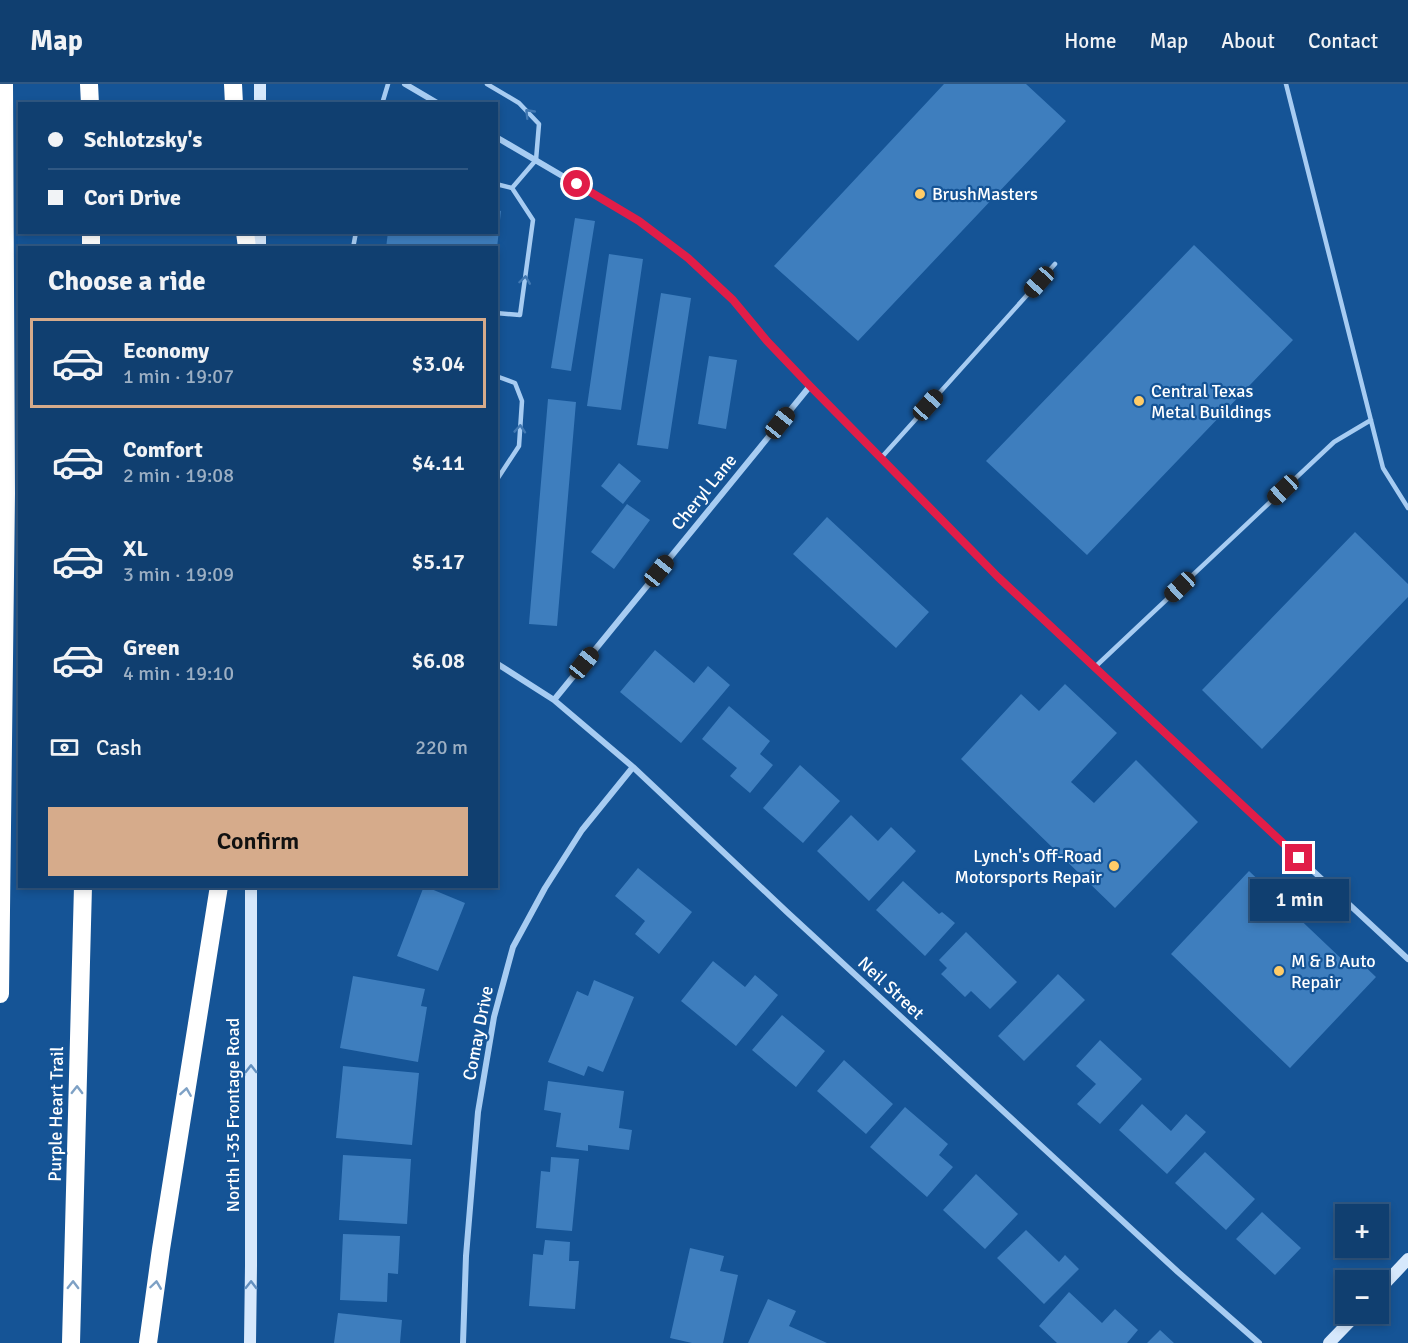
<!DOCTYPE html>
<meta charset="utf-8">
<style>
body{margin:0;font-family:Signika,sans-serif;background:#194675;color:#f1f3f6;height:100vh;display:flex;flex-direction:column;font-size:22px;white-space:nowrap}
*{box-sizing:border-box;margin:0}
p{font-size:20px;color:#9cafc3}
.icon{flex:none;width:33px;height:33px;fill:none;stroke:currentColor;stroke-width:2;stroke-linecap:round;stroke-linejoin:round}
.map{position:relative;flex:1;overflow:hidden}
.sheet{position:absolute;left:18px;top:162px;width:480px;height:642px;display:flex;flex-direction:column;background:#103f70;border-radius:0px;box-shadow:0 3px 9px #0003,0 0 0 2px #305883}
.sheet>*{flex:none}
.top-card{position:absolute;left:18px;top:18px;width:480px;height:132px;border-radius:0px;box-shadow:0 3px 9px #0003,0 0 0 2px #305883;display:grid;align-content:center;height:132px;padding:0 30px;background:#103f70}
.controls{position:absolute;left:1335px;top:1120px;display:grid;gap:12px}
.controls a{display:grid;place-items:center;width:54px;height:54px;border-radius:0px;background:#103f70;box-shadow:0 3px 9px #0003,0 0 0 2px #305883;font-size:30px}
.end{position:absolute;width:27px;height:27px;margin:-14px;border:8px solid #e11d48;background:#fff;box-shadow:0 0 0 3px #fff}
.from{border-radius:50%}
.bubble{position:absolute;height:42px;border-radius:0px;background:#103f70;box-shadow:0 3px 9px #0003,0 0 0 2px #305883;font-size:20px;font-weight:600;line-height:42px;text-align:center}
.car{position:absolute;width:18px;height:36px;margin:-18px -9px;border-radius:8px;box-shadow:0 0 4px 2px #0007;background:linear-gradient(#222 24%,#8ab4d8 0 40%,#222 0 76%,#8ab4d8 0 86%,#222 0)}
.top-card b{display:flex;align-items:center;gap:21px;height:57px;font-size:22px}
.top-card b+b{border-top:2px solid #305883}
.top-card i{width:15px;height:15px;background:#f1f3f6}
ul{padding:0;list-style:none}
li{display:flex;align-items:center;gap:18px;height:90px;margin:0 12px 9px;padding:0 18px;border:3px solid transparent;border-radius:0px}
li div{flex:1}
li b{display:block;font-size:22px}
li em{font-style:normal;font-weight:600}
li.on{border-color:#d6ab8b}
li>.icon{width:54px;height:54px;stroke-width:1.5}
h2{padding:0 30px;font-size:27px;line-height:72px}
.pay{display:flex;align-items:center;gap:15px;height:66px;padding:0 30px;font-size:22px}
.pay p{margin-inline-start:auto}
.cta{display:flex;gap:12px;margin-top:auto;padding:12px 30px}
.cta a{flex:1;height:69px;border-radius:0px;background:#d6ab8b;color:#111;font-size:24px;font-weight:600;line-height:69px;text-align:center}
header{display:flex;align-items:center;gap:36px;box-sizing:border-box;height:84px;padding:0 30px;background:#103f70;border-bottom:2px solid #305883}
header strong{font-size:28px}
nav{display:flex;gap:33px;margin-inline-start:auto;font-size:21px}
.map>svg:first-child{display:block}
.building{fill:#3e7ebe}
.lines{fill:none;stroke-linecap:round;stroke-linejoin:round}
.service{stroke:#a7ccf2;stroke-width:4.5}
.minor{stroke:#a7ccf2;stroke-width:6}
.secondary{stroke:#d6e8fc;stroke-width:12}
.motorway{stroke:#fff;stroke-width:18}
.oneway{stroke:#4178b2}
.oneway2{stroke:#628fbf}
.oneway3{stroke:#7ea1c5}
.route{stroke:#e11d48;stroke-width:8}
.poi-dot{fill:#ffcc68;stroke:#155496;stroke-width:2}
.labels{text-anchor:middle;stroke-width:4.5;stroke-linejoin:round;paint-order:stroke}
.poi-label{font-size:18px;fill:#fff;stroke:#155496;text-anchor:start}
.street-label{font-size:18px;fill:#fff;stroke:#155496}
</style>
<header>
<strong>Map</strong>
<nav><a>Home</a><a>Map</a><a>About</a><a>Contact</a></nav>
</header>
<div class="map">
<svg width="1408" height="1259" viewBox="0 0 1408 1259">
<rect width="100%" height="100%" fill="#155496"/>
<path class="building" d="M944 0H1026L1066 37 858 257 774 182Z
M496 126 501 127 497 164H386L388 148H496Z
M575 134 595 137 571 287 551 284Z
M1194 161 1293 256 1087 471 986 377Z
M609 170 643 175 621 326 587 322Z
M661 209 691 214 668 365 637 361Z
M709 272 737 276 726 345 698 340Z
M548 315 576 318 557 542 529 540Z
M619 379 641 397 623 420 601 402Z
M627 420 650 436 614 485 591 468Z
M827 433 929 528 896 564 793 470Z
M1355 448 1408 500V513L1262 665 1202 606Z
M655 566 694 599 708 582 730 601 681 659 620 608Z
M1065 600 1117 649 1071 698 1094 719 1136 676 1198 738 1115 824 961 675 1021 610 1039 627Z
M729 622 770 657 760 670 773 681 750 709 730 692 737 684 702 655Z
M800 681 840 717 803 759 763 724Z
M851 731 878 757 891 743 916 767 869 817 817 767Z
M638 784 692 828 659 870 635 850 645 837 615 812Z
M1249 787 1348 881 1355 873 1376 893 1290 984 1171 870Z
M903 797 939 830 942 828 955 839 925 872 876 826Z
M424 802 465 819 438 887 397 872Z
M966 848 1017 898 990 925 971 907 965 913 941 890 947 884 939 876Z
M713 877 745 903 755 891 778 911 736 962 681 917Z
M1058 890 1085 916 1024 977 998 952Z
M353 892 425 905 421 922 427 923 418 978 340 964Z
M594 896 634 913 603 988 588 982 584 992 548 978 577 907 588 912Z
M782 931 825 967 796 1003 752 966Z
M1100 956 1142 995 1100 1040 1077 1020 1096 1000 1076 982Z
M844 976 893 1020 866 1050 817 1007Z
M343 982 419 989 412 1061 336 1054Z
M548 997 624 1007 619 1044 632 1046 629 1066 588 1061V1067L556 1063 561 1029 544 1026Z
M1142 1020 1171 1047 1186 1030 1206 1048 1167 1090 1119 1046Z
M905 1023 948 1060 939 1071 953 1083 927 1113 870 1063Z
M1205 1068 1255 1115 1226 1146 1175 1099Z
M343 1071 411 1075 407 1140 339 1136Z
M551 1073 579 1075 572 1147 536 1144 541 1087 550 1088Z
M976 1090 1018 1130 985 1165 943 1126Z
M1262 1128 1301 1164 1275 1191 1236 1155Z
M1026 1146 1059 1178 1065 1171 1079 1185 1044 1220 997 1174Z
M343 1150 400 1152 398 1190 388 1189 387 1218 340 1216Z
M545 1156 570 1158 569 1177H579L575 1225 529 1222 533 1170 543 1171Z
M690 1164 724 1172 720 1187 738 1191 723 1259H692L670 1254Z
M1069 1208 1102 1239 1115 1225 1138 1246 1127 1259H1057L1039 1242Z
M768 1215 796 1227 789 1242 827 1259H748Z
M338 1229 402 1236 400 1259H334Z
M1160 1246 1174 1259H1147Z"/>
<g class="lines">
<path class="service" d="M487 0 519 19 539 40 536 76 512 104
M1286 0 1383 384 1408 424
M382 20 388 0
M496 100 512 104 533 136 520 231 496 229
M353 164 356 148
M496 292 515 299 522 317 519 362 496 397
M881 374 1055 180
M1095 583 1334 358 1371 336"/>
<path class="minor" d="M405 0 439 20
M496 53 639 137 688 174 733 216 767 257 810 302 998 493 1201 683 1408 875
M496 579 554 616 633 683 787 828 1178 1188 1259 1259
M554 616 810 302
M463 1259 466 1172 478 1028 494 933 513 863 545 804 582 746 633 683"/>
<path class="secondary" d="M260 20V0
M260 164V148
M1378 1207 1408 1175
M250 1259 251 1182V802
M1329 1259 1357 1230"/>
<path class="motorway" d="M89 0 90 20
M233 0 234 20
M91 148V164
M245 148 247 164
M0 910 6 409 4 0
M71 1259 83 802
M148 1259 161 1165 219 802"/>
</g>
<defs><path id="oneway-chevron" d="M-2-3.5L2.5 0L-2 3.5" fill="none" stroke-width="1.6" stroke-linecap="round" stroke-linejoin="round" transform="scale(1.5)"/></defs>
<g class="oneway">
<use href="#oneway-chevron" transform="translate(529 29) rotate(-134)"/>
<use href="#oneway-chevron" transform="translate(525 196) rotate(-82)"/>
<use href="#oneway-chevron" transform="translate(520 345) rotate(-86)"/>
</g>
<g class="oneway2">
<use href="#oneway-chevron" transform="translate(251 985) rotate(-90)"/>
<use href="#oneway-chevron" transform="translate(251 1201) rotate(-89)"/>
</g>
<g class="oneway3">
<use href="#oneway-chevron" transform="translate(77 1006) rotate(-89)"/>
<use href="#oneway-chevron" transform="translate(186 1008) rotate(-81)"/>
<use href="#oneway-chevron" transform="translate(73 1201) rotate(-89)"/>
<use href="#oneway-chevron" transform="translate(156 1201) rotate(-82)"/>
</g>
<g class="lines">
<path class="route" d="M577 100 639 137 688 174 733 216 767 257 810 302 998 493 1299 774"/>
</g>
<g class="poi-dot">
<circle cx="920" cy="110" r="6"/>
<circle cx="1139" cy="317" r="6"/>
<circle cx="1114" cy="782" r="6"/>
<circle cx="1279" cy="887" r="6"/>
</g>
<g class="labels">
<g class="poi-label">
<text x="932" y="116">BrushMasters</text>
<text x="1151" y="313">Central Texas<tspan x="1151" dy="21">Metal Buildings</tspan></text>
<text x="1102" y="778" text-anchor="end">Lynch's Off-Road<tspan x="1102" dy="21">Motorsports Repair</tspan></text>
<text x="1291" y="883">M &amp; B Auto<tspan x="1291" dy="21">Repair</tspan></text>
</g>
<g class="street-label">
<text transform="translate(704 408) rotate(-51)" y="6">Cheryl Lane</text>
<text transform="translate(891 904) rotate(43)" y="6">Neil Street</text>
<text transform="translate(478 949) rotate(-79)" y="6">Comay Drive</text>
<text transform="translate(56 1030) rotate(-89)" y="6">Purple Heart Trail</text>
<text transform="translate(233 1031) rotate(-90)" y="6">North I-35 Frontage Road</text>
</g>
</g>
</svg>
<div class="controls">
<a>+</a>
<a>−</a>
</div>
<i class="end from" style="left:577px;top:100px"></i>
<i class="end" style="left:1299px;top:774px"></i>
<div class="bubble" style="left:1250px;top:795px;width:99px">1 min</div>
<i class="car" style="left:1039px;top:198px;rotate:222deg"></i>
<i class="car" style="left:928px;top:321px;rotate:42deg"></i>
<i class="car" style="left:780px;top:339px;rotate:39deg"></i>
<i class="car" style="left:1283px;top:406px;rotate:227deg"></i>
<i class="car" style="left:659px;top:487px;rotate:39deg"></i>
<i class="car" style="left:1180px;top:503px;rotate:227deg"></i>
<i class="car" style="left:584px;top:579px;rotate:39deg"></i>
<div class="top-card">
<b><i class="from"></i>Schlotzsky's</b>
<b><i></i>Cori Drive</b>
</div>
<section class="sheet">
<h2>Choose a ride</h2>
<ul>
<li class="on"><svg class="icon" aria-label="car" viewBox="0 0 24 24"><path d="M5 17H2v-5l4-1 3-4h7l3 4 3 1v5h-3M9 17h6M6 11h13"/><circle cx="7" cy="17" r="2"/><circle cx="17" cy="17" r="2"/></svg><div><b>Economy</b><p>1 min · 19:07</p></div><em>$3.04</em></li>
<li><svg class="icon" aria-label="car" viewBox="0 0 24 24"><path d="M5 17H2v-5l4-1 3-4h7l3 4 3 1v5h-3M9 17h6M6 11h13"/><circle cx="7" cy="17" r="2"/><circle cx="17" cy="17" r="2"/></svg><div><b>Comfort</b><p>2 min · 19:08</p></div><em>$4.11</em></li>
<li><svg class="icon" aria-label="car" viewBox="0 0 24 24"><path d="M5 17H2v-5l4-1 3-4h7l3 4 3 1v5h-3M9 17h6M6 11h13"/><circle cx="7" cy="17" r="2"/><circle cx="17" cy="17" r="2"/></svg><div><b>XL</b><p>3 min · 19:09</p></div><em>$5.17</em></li>
<li><svg class="icon" aria-label="car" viewBox="0 0 24 24"><path d="M5 17H2v-5l4-1 3-4h7l3 4 3 1v5h-3M9 17h6M6 11h13"/><circle cx="7" cy="17" r="2"/><circle cx="17" cy="17" r="2"/></svg><div><b>Green</b><p>4 min · 19:10</p></div><em>$6.08</em></li>
</ul>
<div class="pay"><svg class="icon" aria-label="cash" viewBox="0 0 24 24"><path d="M3 7h18v10H3z"/><circle cx="12" cy="12" r="2"/></svg>Cash<p>220 m</p></div>
<div class="cta"><a>Confirm</a></div>
</section>
</div>
